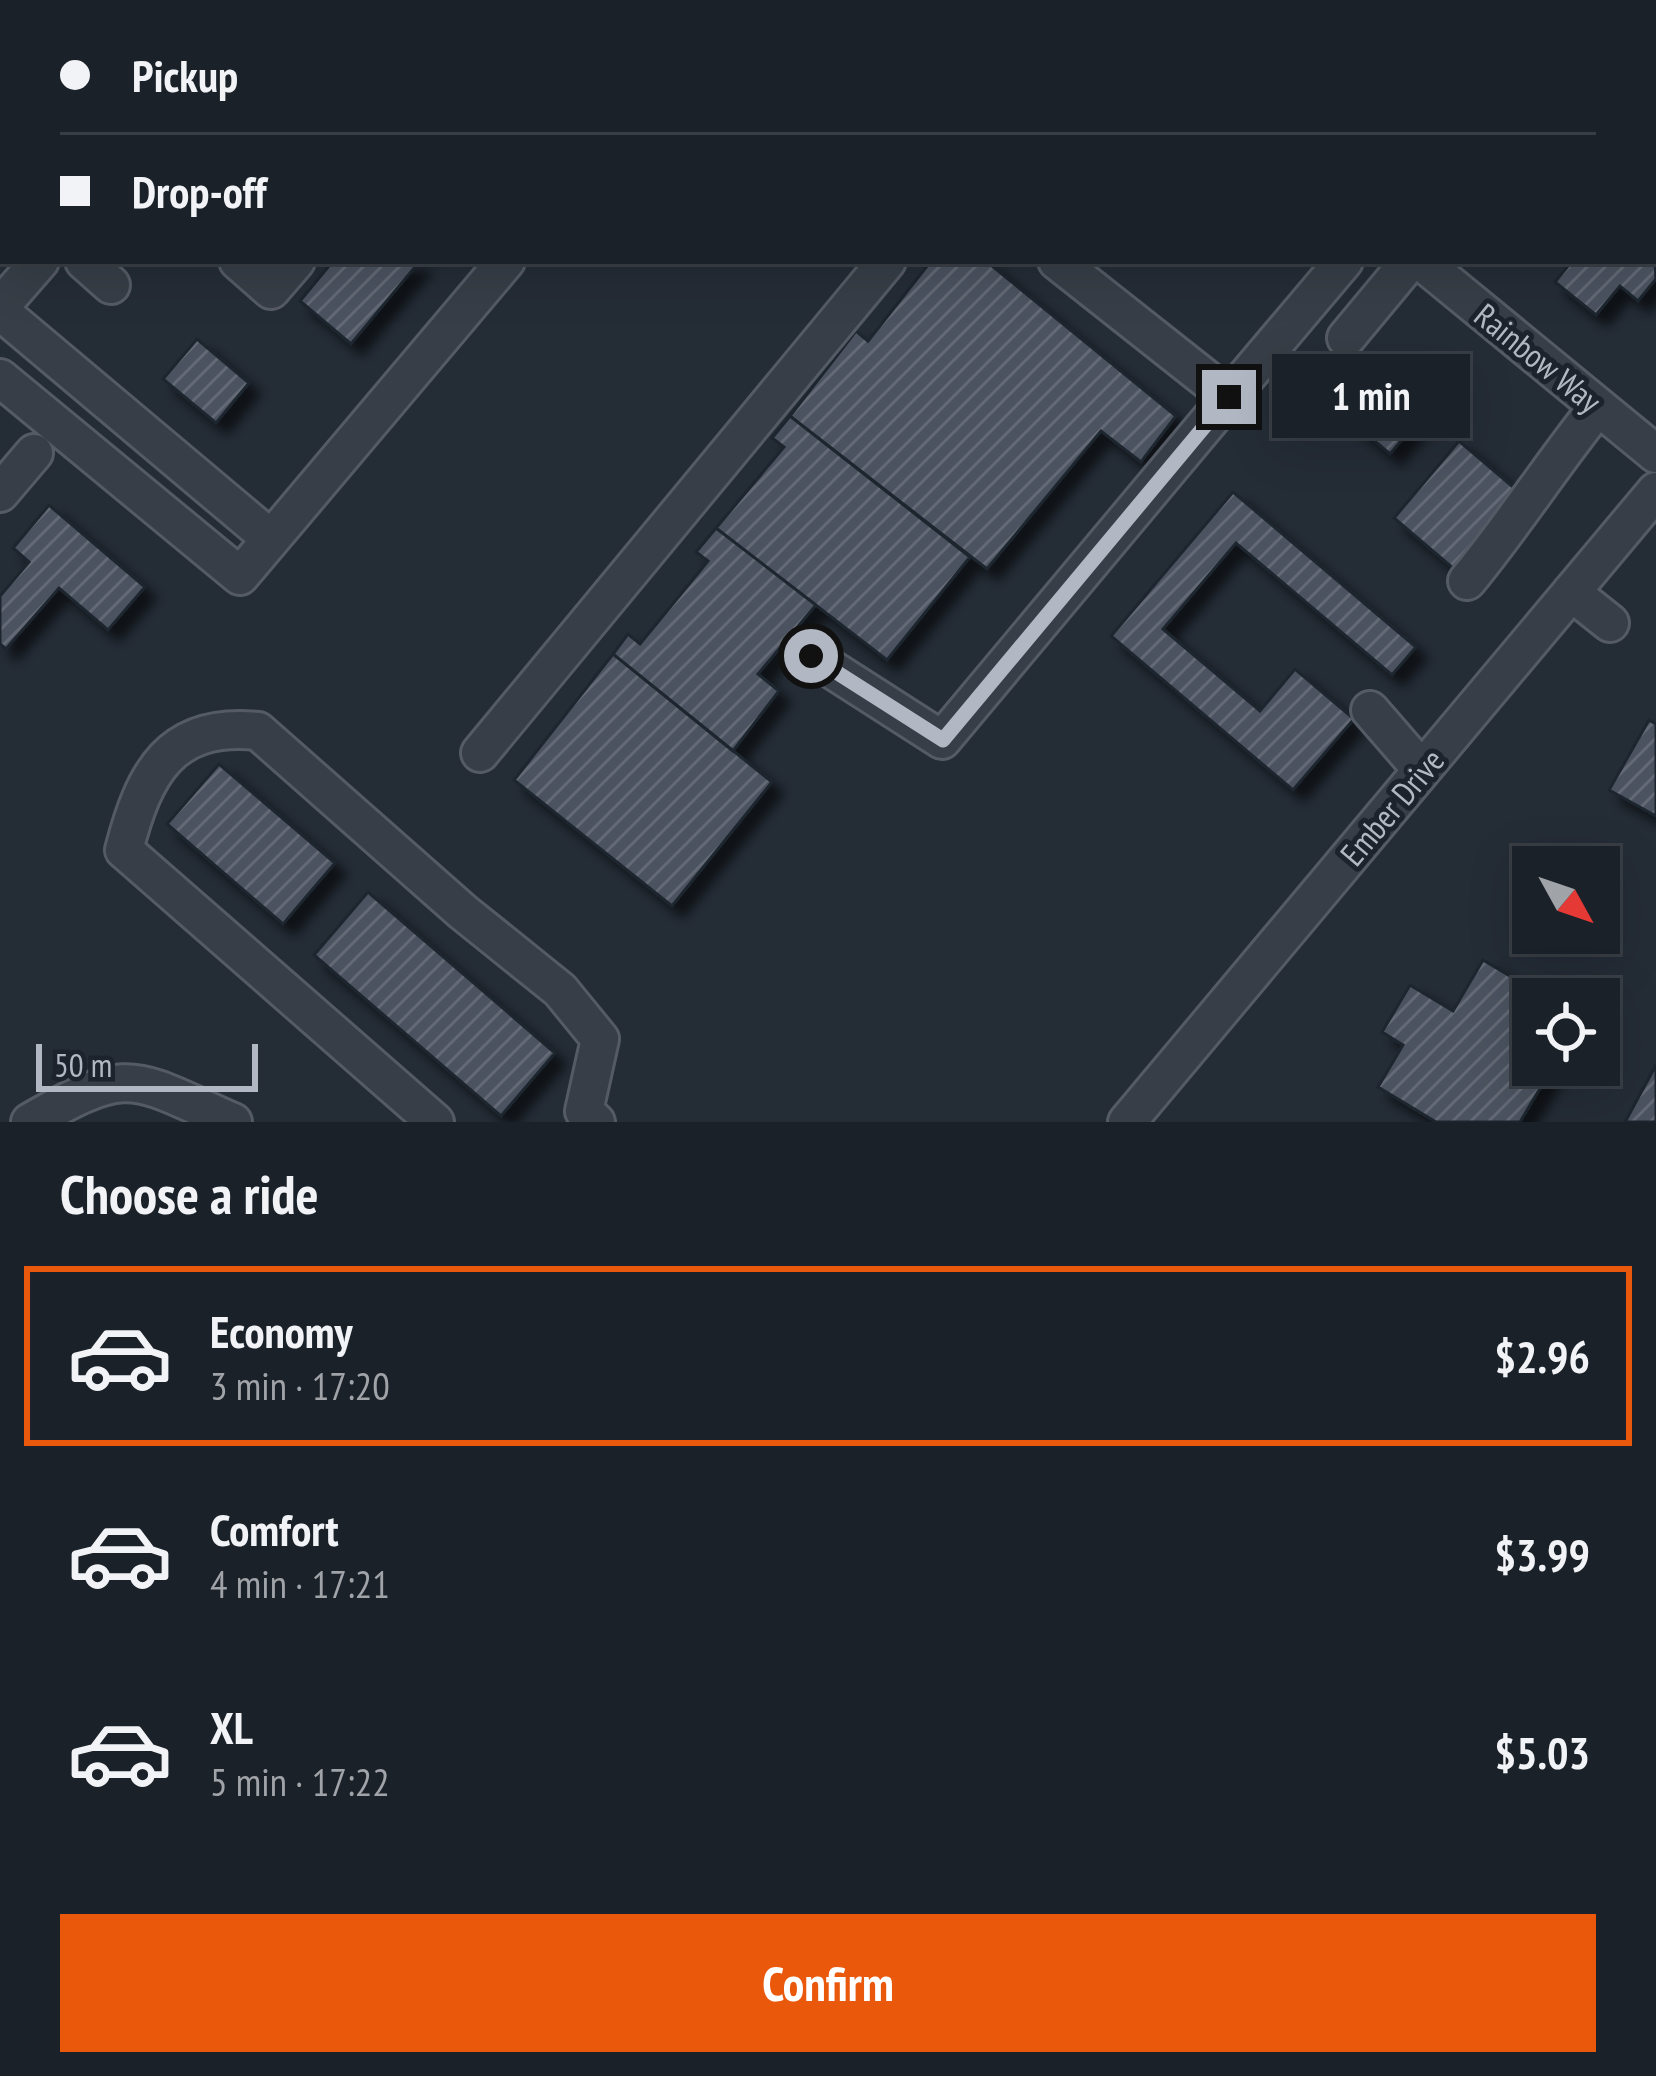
<!DOCTYPE html>
<meta charset="utf-8">
<style>
body{margin:0;font-family:"PT Sans Narrow",sans-serif;background:#282e34;color:#f1f3f6;height:100vh;display:flex;flex-direction:column;font-size:45px;white-space:nowrap}
*{box-sizing:border-box;margin:0}
p{font-size:39px;color:#a0a3a8}
.icon{flex:none;width:66px;height:66px;fill:none;stroke:currentColor;stroke-width:2;stroke-linecap:round;stroke-linejoin:round}
.map{position:relative;height:1122px;overflow:hidden}
.drawer{display:flex;flex-direction:column;background:#1b2128;flex:1}
.drawer>*{flex:none}
.top-card{position:absolute;left:0px;top:0px;width:1656px;height:264px;box-shadow:0 12px 48px #0002,0 0 0 3px #393e45;display:grid;align-content:center;height:264px;padding:0 60px;background:#1b2128}
.needle{width:78px;rotate:130deg}
.buttons{position:absolute;left:1512px;top:846px;display:grid;gap:24px}
.buttons a{display:grid;place-items:center;width:108px;height:108px;border-radius:0px;background:#1b2128;box-shadow:0 12px 48px #0002,0 0 0 3px #393e45;font-size:60px}
.scale{position:absolute;left:36px;bottom:30px;width:222px;box-sizing:border-box;padding-left:12px;border:6px solid #b2b8c3;border-top:0;font-size:33px;line-height:42px;white-space:nowrap;color:#b2b8c3;-webkit-text-stroke:9px #1d232c;paint-order:stroke}
.end{position:absolute;width:54px;height:54px;margin:-27px;border:15px solid #b2b8c3;background:#111;box-shadow:0 0 0 6px #111}
.from{border-radius:50%}
.bubble{position:absolute;height:84px;border-radius:0px;background:#1b2128;box-shadow:0 12px 48px #0002,0 0 0 3px #393e45;font-size:39px;font-weight:600;line-height:84px;text-align:center}
.top-card b{display:flex;align-items:center;gap:42px;height:114px;font-size:45px}
.top-card b+b{border-top:3px solid #393e45}
.top-card i{width:30px;height:30px;background:#f1f3f6}
ul{padding:0;list-style:none}
li{display:flex;align-items:center;gap:36px;height:180px;margin:0 24px 18px;padding:0 36px;border:6px solid transparent;border-radius:0px}
li div{flex:1}
li b{display:block;font-size:45px}
li em{font-style:normal;font-weight:600}
li.active{border-color:#ea580c}
li>.icon{width:108px;height:108px;stroke-width:1.5}
h2{padding:0 60px;font-size:54px;line-height:144px}
.primary-button{display:flex;gap:24px;margin-top:auto;padding:24px 60px}
.primary-button a{flex:1;height:138px;border-radius:0px;background:#ea580c;color:#fff;font-size:48px;font-weight:600;line-height:138px;text-align:center}
.map>svg:first-child{display:block}
.building{fill:url(#building-hatch);stroke:#1f252e;stroke-width:3;filter:url(#shadow)}
.lines{fill:none;stroke-linecap:round;stroke-linejoin:round}
.minor-casing{stroke:#555b65;stroke-width:42}
.minor{stroke:#373e47;stroke-width:36}
.route{stroke:#b2b8c3;stroke-width:15}
.labels{text-anchor:middle;stroke-width:10;stroke-linejoin:round;paint-order:stroke}
.street-label{font-size:33px;fill:#b2b8c3;stroke:#1d232c}
</style>
<div class="map">
<svg width="1656" height="1122" viewBox="0 0 1656 1122">
<defs>
<pattern id="building-hatch" width="6" height="6" patternUnits="userSpaceOnUse" patternTransform="scale(3)"><rect width="6" height="6" fill="#4b5360"/><path d="M-1 1l2-2M0 6l6-6M5 7l2-2" fill="none" stroke="#636a75"/></pattern>
<filter id="shadow"><feDropShadow dx="11" dy="11" stdDeviation="6" flood-color="#0009"/></filter>
</defs>
<rect width="100%" height="100%" fill="#242c36"/>
<path class="building" d="M1653 223 1656 279 1638 301 1620 286 1596 315 1555 282 1572 261H1653Z
M333 261H420L351 344 300 301Z
M931 261H986L1176 416 1141 462 1101 431 987 569 790 416 856 331 868 341Z
M197 339 249 383 216 423 163 379Z
M1363 364 1423 415 1390 454 1330 403Z
M790 416 970 557 887 660 716 528 784 447 772 438Z
M1459 441 1519 492 1454 569 1394 518Z
M1233 492 1416 647 1392 675 1236 543 1163 629 1260 711 1295 669 1354 719 1293 790 1111 636Z
M49 505 145 587 108 630 59 588 6 649 0 644V596L29 562 13 548Z
M716 528 816 605 758 674 779 691 733 751 613 654 628 634 640 644 708 561 696 552Z
M613 654 772 782 672 906 514 780Z
M1649 720 1656 724V816L1609 790Z
M219 764 335 863 283 924 167 824Z
M368 892 555 1053 501 1116 314 955Z
M1483 960 1549 999H1533V1040L1528 1049 1533 1065H1554L1520 1122H1436L1378 1087 1403 1045 1382 1032 1410 985 1453 1011Z
M1656 1065V1122H1625Z"/>
<g class="lines">
<defs>
<path id="minor" d="M999 0 1003 3
M1091 0 1095 3
M263 3 265 0
M731 3 734 0
M1184 3 1188 0
M1318 3 1320 0
M1381 3 1383 0
M1618 3 1621 0
M84 261 111 285
M238 261 271 290 296 261
M1421 261 1656 454
M0 307 40 261
M0 311 271 539
M1346 338 1410 261
M0 378 240 576 506 261
M1229 397 1344 261
M0 493 34 453
M1467 581C1514 524 1552 464 1598 407
M1571 592 1610 623
M811 656 942 740 1229 397 1057 261
M1370 710 1422 770
M480 753 887 261
M30 1122C131 1064 131 1077 233 1122
M435 1122 124 850C144 773 170 722 258 731L463 912 560 990 600 1039 584 1111 596 1122
M1127 1122 1656 491"/>
</defs>
<use href="#minor" class="minor-casing"/>
<use href="#minor" class="minor"/>
</g>
<g class="lines">
<path class="route" d="M811 656 943 740 1229 397"/>
</g>
<g class="labels">
<g class="street-label">
<text transform="translate(1538 358) rotate(39)" y="12">Rainbow Way</text>
<text transform="translate(1392 807) rotate(-50)" y="12">Ember Drive</text>
</g>
</g>
</svg>
<div class="buttons">
<a><svg class="needle" viewBox="-14 -14 28 28"><path d="M0-13l5 13h-10z" fill="#e53935"/><path d="M0 13l5-13h-10z" fill="#a0a3a8"/></svg></a>
<a><svg class="icon" aria-label="locate" viewBox="0 0 24 24"><circle cx="12" cy="12" r="6"/><path d="M12 2v4M12 18v4M2 12h4M18 12h4"/></svg></a>
</div>
<div class="scale">50 m</div>
<i class="end from" style="left:811px;top:656px"></i>
<i class="end" style="left:1229px;top:397px"></i>
<div class="bubble" style="left:1272px;top:354px;width:198px">1 min</div>
<div class="top-card">
<b><i class="from"></i>Pickup</b>
<b><i></i>Drop-off</b>
</div>
</div>
<section class="drawer">
<h2>Choose a ride</h2>
<ul>
<li class="active"><svg class="icon" aria-label="car" viewBox="0 0 24 24"><path d="M5 17H2v-5l4-1 3-4h7l3 4 3 1v5h-3M9 17h6M6 11h13"/><circle cx="7" cy="17" r="2"/><circle cx="17" cy="17" r="2"/></svg><div><b>Economy</b><p>3 min · 17:20</p></div><em>$2.96</em></li>
<li><svg class="icon" aria-label="car" viewBox="0 0 24 24"><path d="M5 17H2v-5l4-1 3-4h7l3 4 3 1v5h-3M9 17h6M6 11h13"/><circle cx="7" cy="17" r="2"/><circle cx="17" cy="17" r="2"/></svg><div><b>Comfort</b><p>4 min · 17:21</p></div><em>$3.99</em></li>
<li><svg class="icon" aria-label="car" viewBox="0 0 24 24"><path d="M5 17H2v-5l4-1 3-4h7l3 4 3 1v5h-3M9 17h6M6 11h13"/><circle cx="7" cy="17" r="2"/><circle cx="17" cy="17" r="2"/></svg><div><b>XL</b><p>5 min · 17:22</p></div><em>$5.03</em></li>
</ul>
<div class="primary-button"><a>Confirm</a></div>
</section>
